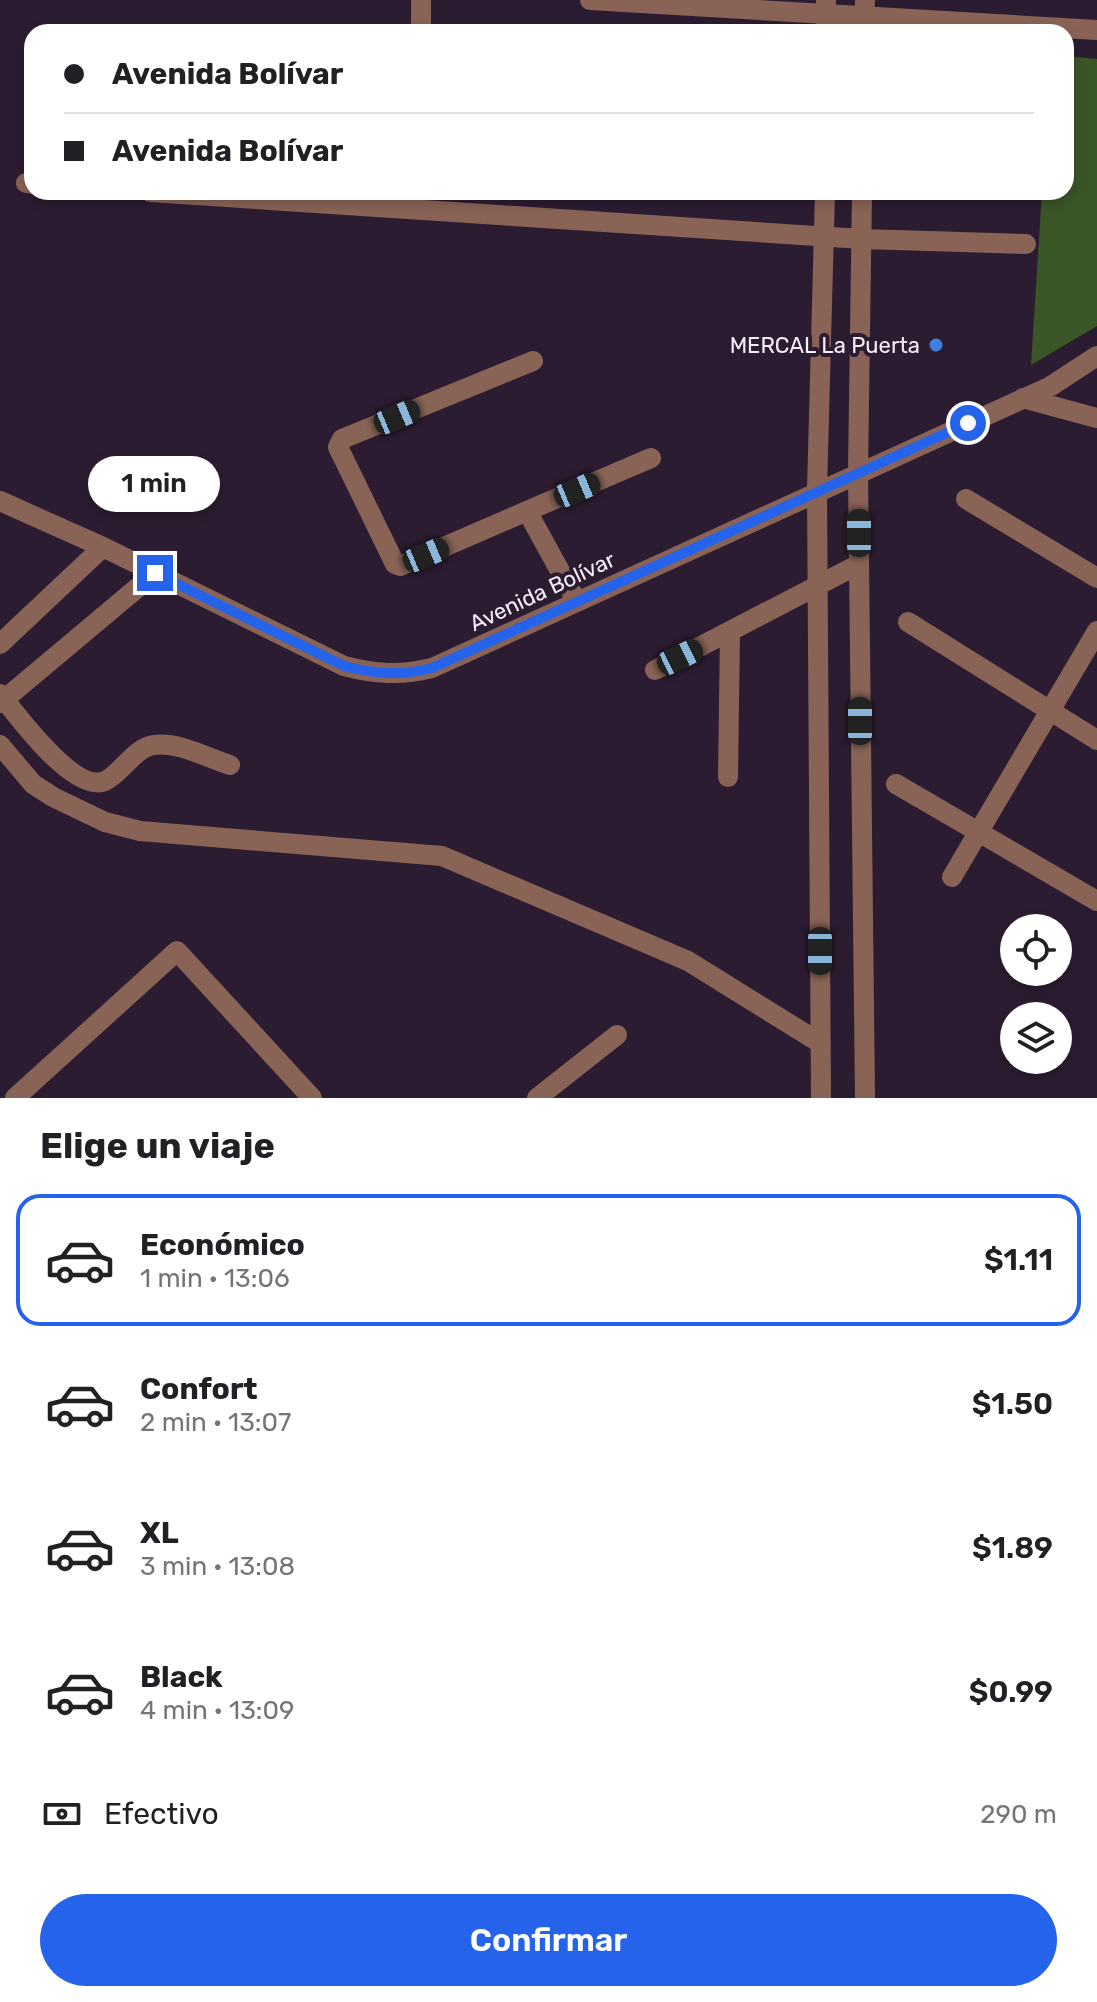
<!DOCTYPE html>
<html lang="es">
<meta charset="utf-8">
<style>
body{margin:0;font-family:Rubik,sans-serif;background:#f6f6f6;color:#202124;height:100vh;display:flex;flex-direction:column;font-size:30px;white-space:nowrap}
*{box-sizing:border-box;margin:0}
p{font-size:26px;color:#757577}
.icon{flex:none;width:44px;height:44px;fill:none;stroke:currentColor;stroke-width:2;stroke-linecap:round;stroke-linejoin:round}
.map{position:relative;height:1098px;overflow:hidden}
.drawer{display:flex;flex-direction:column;background:#fff;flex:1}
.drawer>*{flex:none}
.guide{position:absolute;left:24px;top:24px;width:1050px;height:176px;border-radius:24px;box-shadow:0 4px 12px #0003;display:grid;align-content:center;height:176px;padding:0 40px;background:#fff}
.fabs{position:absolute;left:1000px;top:914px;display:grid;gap:16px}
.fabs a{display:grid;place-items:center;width:72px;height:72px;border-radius:50%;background:#fff;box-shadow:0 4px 12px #0003;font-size:40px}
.end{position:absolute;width:36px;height:36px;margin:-18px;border:10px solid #2563eb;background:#fff;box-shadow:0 0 0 4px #fff}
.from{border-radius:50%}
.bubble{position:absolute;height:56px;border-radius:28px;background:#fff;box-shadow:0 4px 12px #0003;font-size:26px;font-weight:600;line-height:56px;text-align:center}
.car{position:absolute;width:24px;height:48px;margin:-24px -12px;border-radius:10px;box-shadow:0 0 6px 2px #0007;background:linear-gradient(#222 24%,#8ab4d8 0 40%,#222 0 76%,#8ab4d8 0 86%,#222 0)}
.guide b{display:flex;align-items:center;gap:28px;height:76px;font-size:30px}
.guide b+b{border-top:2px solid #e0e0e0}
.guide i{width:20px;height:20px;background:#202124}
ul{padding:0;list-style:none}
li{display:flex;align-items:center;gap:24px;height:132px;margin:0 16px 12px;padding:0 24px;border:4px solid transparent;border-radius:24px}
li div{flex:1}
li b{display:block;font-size:30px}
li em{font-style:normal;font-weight:600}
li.on{border-color:#2563eb}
li>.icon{width:72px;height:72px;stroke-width:1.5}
h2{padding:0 40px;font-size:36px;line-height:96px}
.pay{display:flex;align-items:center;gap:20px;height:88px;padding:0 40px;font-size:30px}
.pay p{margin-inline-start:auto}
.cta{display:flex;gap:16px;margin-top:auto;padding:16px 40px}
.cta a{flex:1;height:92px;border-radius:48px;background:#2563eb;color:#fff;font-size:32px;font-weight:600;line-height:92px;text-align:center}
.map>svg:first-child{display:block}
.green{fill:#3a5526}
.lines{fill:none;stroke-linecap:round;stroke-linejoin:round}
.street{stroke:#896456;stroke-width:20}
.route{stroke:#2563eb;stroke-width:10}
.shop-dot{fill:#3f7fe0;stroke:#2c1c31;stroke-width:3}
.labels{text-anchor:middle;stroke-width:8;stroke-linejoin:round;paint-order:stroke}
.poi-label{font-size:22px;fill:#f8edfb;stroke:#2c1c31;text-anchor:end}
.street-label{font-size:22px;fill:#f8edfb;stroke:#2c1c31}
</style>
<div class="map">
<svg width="1097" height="1098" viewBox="0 0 1097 1098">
<rect width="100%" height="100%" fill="#2c1c31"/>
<path class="green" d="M1066 56 1097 59V326L1031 365 1042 192H1066Z"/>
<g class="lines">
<path class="street" d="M590 0 1097 30
M826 0V32
M421 32V0
M864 32 865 0
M26 183 32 184
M150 192 862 239 1026 244
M862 192 858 472 865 1098
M533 361 342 439 338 447 395 564 400 566 527 511 577 602
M1023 398 1097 418
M966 499 1097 578
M0 501 103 547 344 666C375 674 400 676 432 668L1051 386 1097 356
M527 511 651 458
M908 622 1097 740
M0 644 103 547
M655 670 859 564
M0 694C17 715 74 794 105 781 122 773 135 747 154 745 178 741 207 758 230 765
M0 703 155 573
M0 745 33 784 53 797 105 822 140 831 442 856 688 961 820 1043
M728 777 730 633
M896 784 1097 901
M952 877 1097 631
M15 1098 177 951 312 1098
M537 1098 617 1035
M821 1098 817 490 825 192"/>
</g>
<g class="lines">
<path class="route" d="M155 573 344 666C375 674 400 676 432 668L968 423"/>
</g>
<circle class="shop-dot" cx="936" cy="345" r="8"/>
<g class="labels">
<g class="poi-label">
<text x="920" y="353">MERCAL La Puerta</text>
</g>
<g class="street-label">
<text transform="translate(542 591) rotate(-25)" y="8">Avenida Bolívar</text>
</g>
</g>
</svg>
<div class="fabs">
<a><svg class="icon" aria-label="locate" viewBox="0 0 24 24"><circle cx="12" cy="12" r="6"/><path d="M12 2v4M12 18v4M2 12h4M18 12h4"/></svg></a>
<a><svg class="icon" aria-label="layers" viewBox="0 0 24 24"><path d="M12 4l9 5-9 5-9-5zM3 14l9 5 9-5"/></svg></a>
</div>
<i class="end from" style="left:968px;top:423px"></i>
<i class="end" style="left:155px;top:573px"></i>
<div class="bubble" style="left:88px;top:456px;width:132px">1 min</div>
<i class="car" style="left:397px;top:417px;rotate:67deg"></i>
<i class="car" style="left:577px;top:490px;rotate:67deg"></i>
<i class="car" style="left:859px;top:533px;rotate:0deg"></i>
<i class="car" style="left:426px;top:555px;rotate:67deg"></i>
<i class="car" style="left:680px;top:657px;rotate:64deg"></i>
<i class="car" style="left:860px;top:721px;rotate:0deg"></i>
<i class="car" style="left:820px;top:951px;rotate:180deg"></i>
<div class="guide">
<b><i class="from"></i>Avenida Bolívar</b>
<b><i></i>Avenida Bolívar</b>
</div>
</div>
<section class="drawer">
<h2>Elige un viaje</h2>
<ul>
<li class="on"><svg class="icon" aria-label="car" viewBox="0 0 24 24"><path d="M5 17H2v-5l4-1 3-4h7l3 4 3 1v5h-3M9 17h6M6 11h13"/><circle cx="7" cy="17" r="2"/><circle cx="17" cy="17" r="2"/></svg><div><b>Económico</b><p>1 min · 13:06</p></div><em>$1.11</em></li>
<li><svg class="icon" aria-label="car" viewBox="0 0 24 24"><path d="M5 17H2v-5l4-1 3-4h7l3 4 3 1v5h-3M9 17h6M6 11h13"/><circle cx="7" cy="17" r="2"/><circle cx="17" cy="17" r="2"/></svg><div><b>Confort</b><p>2 min · 13:07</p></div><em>$1.50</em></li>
<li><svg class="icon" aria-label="car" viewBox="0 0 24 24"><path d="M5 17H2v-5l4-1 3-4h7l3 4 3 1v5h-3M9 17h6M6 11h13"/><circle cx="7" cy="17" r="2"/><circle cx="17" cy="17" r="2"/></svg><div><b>XL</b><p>3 min · 13:08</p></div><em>$1.89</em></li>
<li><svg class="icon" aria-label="car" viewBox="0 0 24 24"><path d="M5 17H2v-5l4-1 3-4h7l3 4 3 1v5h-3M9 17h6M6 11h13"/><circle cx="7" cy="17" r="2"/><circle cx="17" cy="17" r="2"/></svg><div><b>Black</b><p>4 min · 13:09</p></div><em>$0.99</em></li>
</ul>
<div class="pay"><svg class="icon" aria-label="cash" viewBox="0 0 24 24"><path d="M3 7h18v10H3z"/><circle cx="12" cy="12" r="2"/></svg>Efectivo<p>290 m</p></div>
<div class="cta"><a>Confirmar</a></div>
</section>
